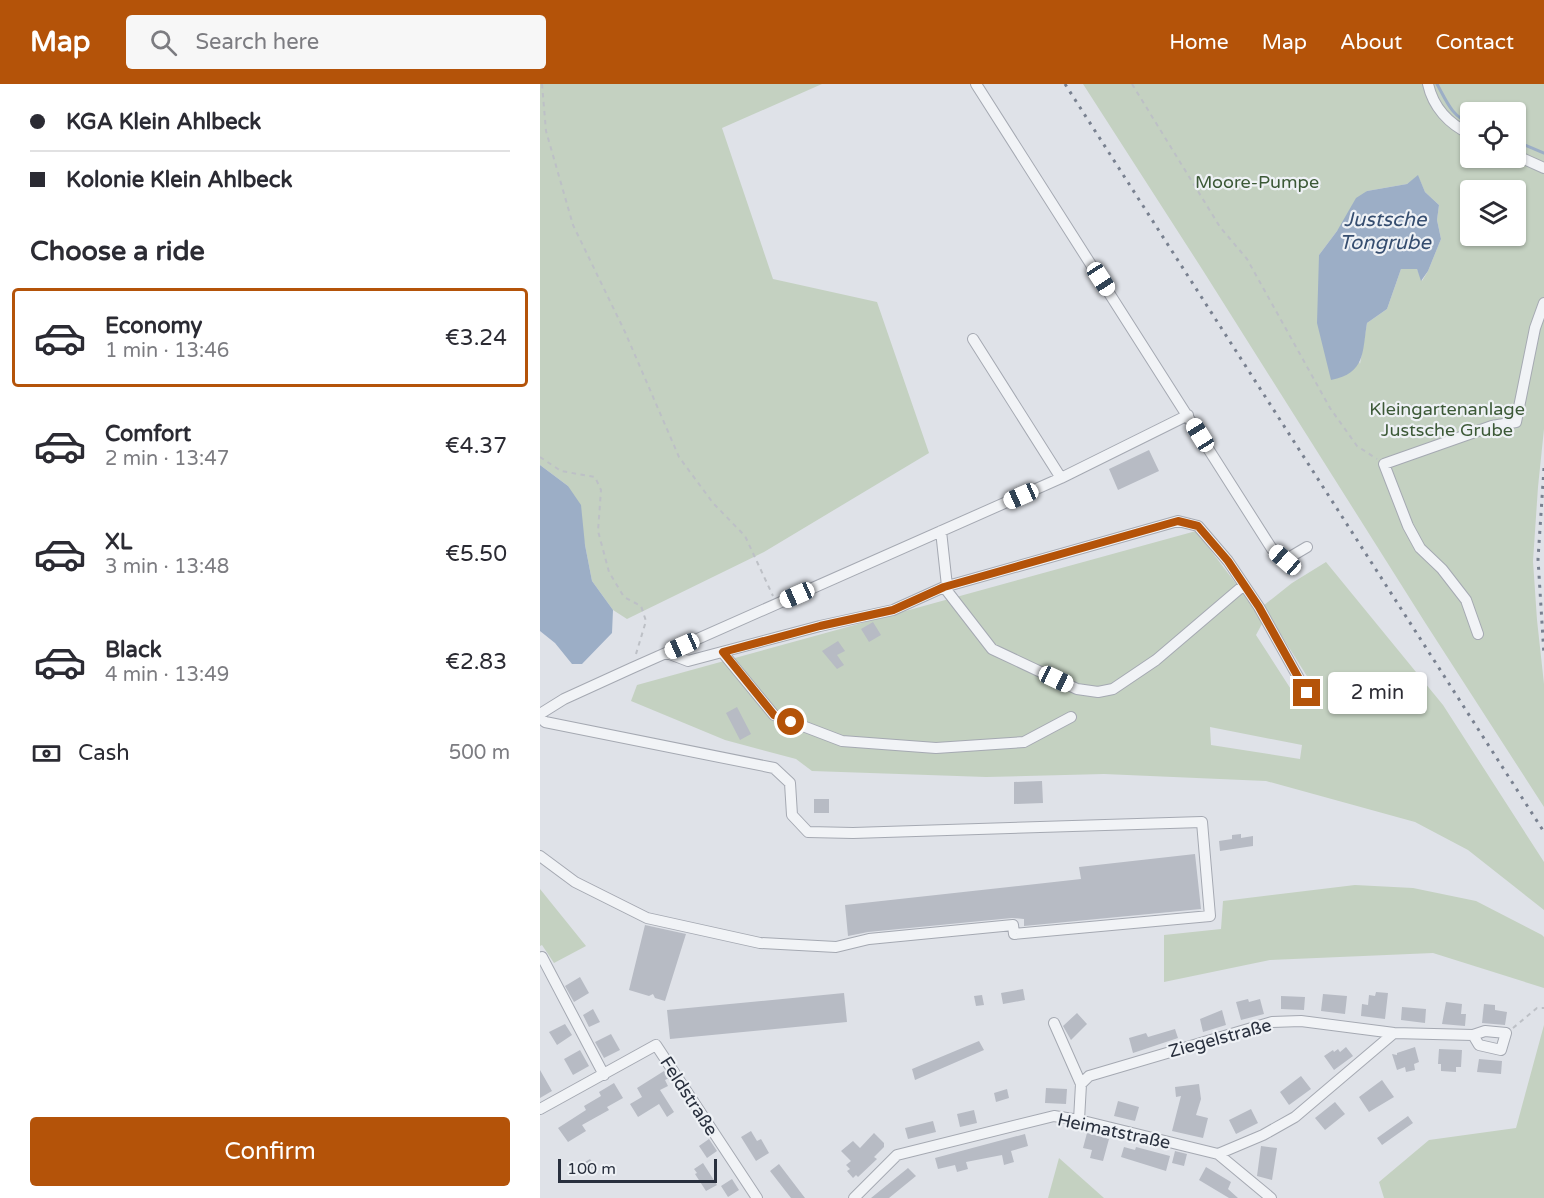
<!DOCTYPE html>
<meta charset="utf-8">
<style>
body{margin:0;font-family:"Varela Round",sans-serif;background:#f7f7f7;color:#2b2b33;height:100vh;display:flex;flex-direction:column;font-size:22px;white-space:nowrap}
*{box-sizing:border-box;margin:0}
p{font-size:20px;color:#7c7c81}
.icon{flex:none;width:33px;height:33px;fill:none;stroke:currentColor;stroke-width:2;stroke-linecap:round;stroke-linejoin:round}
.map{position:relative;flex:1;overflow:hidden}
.details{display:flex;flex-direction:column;background:#fff;width:540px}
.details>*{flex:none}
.banner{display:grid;align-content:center;height:132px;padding:0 30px;background:#fff}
.buttons{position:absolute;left:920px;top:18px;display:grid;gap:12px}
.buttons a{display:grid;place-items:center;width:66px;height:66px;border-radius:6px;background:#fff;box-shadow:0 2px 4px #0004;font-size:30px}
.scale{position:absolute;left:18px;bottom:15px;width:159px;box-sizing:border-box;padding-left:6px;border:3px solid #29303e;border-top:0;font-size:16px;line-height:21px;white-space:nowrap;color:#29303e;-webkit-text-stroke:4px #eef1f5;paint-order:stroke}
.end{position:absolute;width:27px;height:27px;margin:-14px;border:8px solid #b45309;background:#fff;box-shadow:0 0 0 3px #fff}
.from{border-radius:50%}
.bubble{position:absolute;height:42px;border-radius:6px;background:#fff;box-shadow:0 2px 4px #0004;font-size:20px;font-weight:600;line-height:42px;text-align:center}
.car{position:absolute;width:18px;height:36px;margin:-18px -9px;border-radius:8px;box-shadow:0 0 4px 2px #0007;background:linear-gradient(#fff 24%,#345 0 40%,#fff 0 76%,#345 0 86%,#fff 0)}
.banner b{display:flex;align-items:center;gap:21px;height:57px;font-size:22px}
.banner b+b{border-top:2px solid #e1e1e2}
.banner i{width:15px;height:15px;background:#2b2b33}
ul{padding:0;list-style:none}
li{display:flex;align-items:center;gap:18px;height:99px;margin:0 12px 9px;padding:0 18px;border:3px solid transparent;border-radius:6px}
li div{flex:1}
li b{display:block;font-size:22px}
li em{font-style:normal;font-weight:600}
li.current{border-color:#b45309}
li>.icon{width:54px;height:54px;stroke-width:1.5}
h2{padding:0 30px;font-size:27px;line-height:72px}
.pay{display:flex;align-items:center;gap:15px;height:66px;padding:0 30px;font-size:22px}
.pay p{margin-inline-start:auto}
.primary-button{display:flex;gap:12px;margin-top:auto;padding:12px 30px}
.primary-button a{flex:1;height:69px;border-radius:6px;background:#b45309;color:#fff;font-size:24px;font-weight:600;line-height:69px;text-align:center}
header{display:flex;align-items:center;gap:36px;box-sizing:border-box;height:84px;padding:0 30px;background:#b45309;color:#fff}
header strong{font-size:28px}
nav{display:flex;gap:33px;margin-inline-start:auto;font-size:21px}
.search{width:420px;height:54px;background:#f7f7f7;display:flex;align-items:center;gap:15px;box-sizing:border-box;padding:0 21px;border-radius:6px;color:#7c7c81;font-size:22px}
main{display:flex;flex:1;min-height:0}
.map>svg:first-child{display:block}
.green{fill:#c4d1c1;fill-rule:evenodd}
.water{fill:#9caec6}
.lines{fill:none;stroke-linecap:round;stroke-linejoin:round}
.stream{stroke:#9caec6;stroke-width:3}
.building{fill:#b7bbc4}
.minor-casing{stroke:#a5a9b2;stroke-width:12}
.path{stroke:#bdc0c6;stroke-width:2;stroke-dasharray:4.5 4.5;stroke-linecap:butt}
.minor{stroke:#f1f3f6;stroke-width:10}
.rail{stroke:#798190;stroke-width:3;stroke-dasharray:3 6;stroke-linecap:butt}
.route{stroke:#b45309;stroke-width:8}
.labels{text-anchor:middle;stroke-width:4.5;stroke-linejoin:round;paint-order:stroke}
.park-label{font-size:18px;fill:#3c5937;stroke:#eef1f5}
.street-label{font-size:18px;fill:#29303e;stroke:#eef1f5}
.water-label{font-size:20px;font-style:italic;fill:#354d6f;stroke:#eef1f5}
</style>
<header>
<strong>Map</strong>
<div class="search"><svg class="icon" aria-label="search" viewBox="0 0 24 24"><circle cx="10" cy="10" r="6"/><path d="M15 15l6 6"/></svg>Search here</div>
<nav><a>Home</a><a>Map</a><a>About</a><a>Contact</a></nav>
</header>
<main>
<section class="details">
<div class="banner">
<b><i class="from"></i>KGA Klein Ahlbeck</b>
<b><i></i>Kolonie Klein Ahlbeck</b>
</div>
<h2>Choose a ride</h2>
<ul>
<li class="current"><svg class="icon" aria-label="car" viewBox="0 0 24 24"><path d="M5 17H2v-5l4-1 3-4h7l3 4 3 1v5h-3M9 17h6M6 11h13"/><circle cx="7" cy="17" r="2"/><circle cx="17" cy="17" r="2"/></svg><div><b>Economy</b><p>1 min · 13:46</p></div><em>€3.24</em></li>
<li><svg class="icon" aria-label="car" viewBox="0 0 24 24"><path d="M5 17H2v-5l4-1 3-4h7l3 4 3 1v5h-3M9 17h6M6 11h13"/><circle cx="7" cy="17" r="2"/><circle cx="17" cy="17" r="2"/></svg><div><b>Comfort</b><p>2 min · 13:47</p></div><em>€4.37</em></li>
<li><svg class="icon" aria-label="car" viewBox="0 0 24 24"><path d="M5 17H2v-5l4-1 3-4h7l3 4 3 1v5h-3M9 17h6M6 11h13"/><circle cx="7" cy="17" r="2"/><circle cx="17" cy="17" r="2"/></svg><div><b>XL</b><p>3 min · 13:48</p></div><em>€5.50</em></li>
<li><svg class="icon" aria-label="car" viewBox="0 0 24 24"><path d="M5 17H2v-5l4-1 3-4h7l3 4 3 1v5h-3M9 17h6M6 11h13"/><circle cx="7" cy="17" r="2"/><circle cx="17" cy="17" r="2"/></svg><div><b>Black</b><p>4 min · 13:49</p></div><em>€2.83</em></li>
</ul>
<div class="pay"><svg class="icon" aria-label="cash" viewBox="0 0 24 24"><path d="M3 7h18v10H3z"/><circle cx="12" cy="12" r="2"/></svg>Cash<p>500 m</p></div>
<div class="primary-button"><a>Confirm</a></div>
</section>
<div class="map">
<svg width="1004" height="1114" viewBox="0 0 1004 1114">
<rect width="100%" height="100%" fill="#dfe2e8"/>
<path class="green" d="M0 0H282L182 44 233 195 337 218 389 369 224 468 87 535 73 526 52 497 45 461 28 402 0 381Z
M543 0H1004V345L998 403 993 477 997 536 1004 600V723L886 540 662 185ZM930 28H975V74H930ZM878 92 885 108 899 121 897 136 901 155 888 187 882 197 877 185H861L847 225 827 239 820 280 779 171 827 107 867 100ZM930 106H975V152H930Z
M656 447 716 526 723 538 716 551 763 624 780 613 723 522 752 499 786 478 903 621 1004 778V826L928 766 875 738 726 697 564 690 446 693 272 687 256 675 185 656 91 617 97 601ZM670 643 762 661 760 675 671 661Z
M815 801 873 804 936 817 1002 851 1004 853V904L893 869 730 876 624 898V851L681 845 683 817Z
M0 805 46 862 14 879 2 861 0 862Z
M1004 941V1114H844L839 1098 889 1056 976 1044Z
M519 1074 564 1114H508Z"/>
<path class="water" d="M878 91 885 108 899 121 897 136 901 155 888 187 881 197 877 185H861L847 225 827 239C822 268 826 289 791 296L777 239 779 171 797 147 816 114 827 107 867 100Z
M0 381 28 402 41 421 45 461 52 497 73 526 72 549 42 580H32L15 559 0 547Z"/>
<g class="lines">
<path class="stream" d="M897 0C906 16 912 33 930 39
M975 57 1004 69"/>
</g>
<path class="building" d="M609 366 619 387 578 406 569 385Z
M333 538 341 551 329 558 321 545Z
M298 557 305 567 297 571 304 581 297 585 282 567Z
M197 623 211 650 200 656 186 629Z
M502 697 503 719 474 720V698Z
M274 715H289V729H274Z
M701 750V754L713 752V762L680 767 679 757 692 755V751Z
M655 770 661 825 484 842V835L472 834 328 848 308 852 305 821 541 795 539 783Z
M105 841 146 850 125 917 115 914 113 910 109 912 89 906Z
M40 893 49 909 34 918 25 902Z
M483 905 485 916 463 920 461 909Z
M836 908 848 909 845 935 821 932 822 920 828 921 829 911 835 912Z
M304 909 307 938 130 955 127 926Z
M783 910 807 912 805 930 781 927Z
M442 911 444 921 436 922 434 912Z
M741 912 765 913 764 926 741 925Z
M708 915 709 918 720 915 724 930 701 936 696 918Z
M906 918 922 920 921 930H926L925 942 902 940Z
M944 920 955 921V926L967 928 965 941 942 939Z
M862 923 886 925 885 939 861 936Z
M53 925 60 938 49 943 43 931Z
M682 926 686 941 663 948 660 935Z
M537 929 547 940 531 956 523 942Z
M25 940 32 951 17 961 9 948Z
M635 945 638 954 593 969 589 954 606 949 608 953Z
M71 950 80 966 64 974 55 958Z
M439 957 444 966 375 996 372 985Z
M806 963 813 972 794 986 784 972 793 966 794 968 798 965 800 968Z
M875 963 879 978 874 980 875 986 866 988 865 983 857 986 852 970 857 971V969Z
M899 965 922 966 921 983H916V988L901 987V980H898Z
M40 966 49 982 33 991 24 975Z
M939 975 962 977 961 990 937 988Z
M0 986 12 1007 0 1014Z
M124 987 129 994 125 996 128 1002 120 1006 134 1028 127 1033 119 1020 98 1033 90 1020 102 1013 97 1004Z
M761 992 771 1005 749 1021 740 1008Z
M842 996 854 1013 829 1028 819 1013Z
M74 999 83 1014 67 1023 69 1026 42 1041 46 1047 28 1058 18 1044 46 1026 44 1022 61 1012 59 1008Z
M659 1000 661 1015 656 1031 668 1034 663 1054 632 1047 641 1012 636 1013 635 1003Z
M506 1004 527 1005 526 1020 505 1019Z
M467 1005 469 1014 456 1018 454 1009Z
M578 1017 599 1023 595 1037 574 1032Z
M795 1018 805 1030 785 1046 775 1034Z
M711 1025 718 1039 696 1050 689 1036Z
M434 1026 437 1039 420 1043 417 1030Z
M868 1032 873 1039 842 1061 837 1054Z
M393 1037 396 1048 368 1055 365 1044Z
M211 1047 217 1057 221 1055 229 1069 216 1077 201 1053Z
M334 1049 344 1059V1063L334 1073 337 1075 318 1093 316 1091 313 1094 307 1087 310 1085 306 1081 311 1077 301 1067 313 1057 320 1064Z
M547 1049 569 1055 563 1077 550 1074 552 1066 543 1064Z
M485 1050 488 1062 471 1067 474 1078 464 1081 462 1071 426 1078 428 1085 417 1088 415 1081 398 1085 395 1074Z
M169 1055 177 1067 167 1074 159 1062Z
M721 1062 737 1064 732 1096 717 1092Z
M584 1063 595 1066 596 1063 630 1072 626 1087 581 1073Z
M635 1067 647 1070 644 1082 632 1079Z
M50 1075 55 1082 46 1088 42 1080Z
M163 1079 177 1101 166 1107 155 1090 157 1089 154 1085Z
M239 1080 265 1114H251L230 1087Z
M666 1083 691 1098 688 1105 698 1114H689L659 1096Z
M368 1084 376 1092 349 1114H331Z
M192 1095 199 1106 188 1113 181 1102Z"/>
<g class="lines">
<defs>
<path id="minor" d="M436 0 732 465 745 476 767 463
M888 0C893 23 909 40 930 50
M975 71 1004 84
M433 255 521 394
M401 447 407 502
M404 503 452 565 537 605 558 608 573 605 616 576 704 501
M938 550 926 516 902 485 880 464 868 442 844 380 952 342 976 338 995 244 1004 219
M127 569 148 577 280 542 353 526 404 503 638 437 658 442 688 477 719 523 767 609
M183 569 234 631 302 657 396 664 484 658 531 633
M0 630 24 615 92 584 521 394 648 331
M0 633 5 638 234 684 250 699 252 731 268 748 313 749 662 738 670 832 474 850 473 841 329 855 296 863 220 859 107 834 35 798 0 772
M0 874 2 873 64 991
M514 939 541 1000
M0 1025 116 961 217 1114
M539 1036 541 1000 549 992 732 938 761 937 854 949 933 951 939 961 961 966 966 949 945 947 933 951
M678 1070 723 1051 755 1033 854 949
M314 1114 357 1071 514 1032 539 1036 678 1070 731 1114"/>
</defs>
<use href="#minor" class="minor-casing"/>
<path class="path" d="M2 0 6 47 33 141 85 248 139 373 173 419 205 452 233 512
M592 0 680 143 707 175 790 324 817 362 837 375
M0 373 21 387 55 393 61 406 58 447 69 488 84 513 101 522 106 537 96 570
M973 944 997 924H1004"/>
<use href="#minor" class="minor"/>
<path class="rail" d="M525 0 1004 748
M1004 384 998 475 1004 571"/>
</g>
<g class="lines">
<path class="route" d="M251 638 234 631 183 568 280 542 353 526 404 503 638 437 658 442 688 477 719 523 767 609"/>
</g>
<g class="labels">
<g class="park-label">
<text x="717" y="104">Moore-Pumpe</text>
<text x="907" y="331">Kleingartenanlage<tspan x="907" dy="21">Justsche Grube</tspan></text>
</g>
<g class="street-label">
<text transform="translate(680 954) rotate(-15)" y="6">Ziegelstraße</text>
<text transform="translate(149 1012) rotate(57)" y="6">Feldstraße</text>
<text transform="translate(574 1047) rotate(12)" y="6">Heimatstraße</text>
</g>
<g class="water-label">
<text x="845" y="142">Justsche<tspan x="845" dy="23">Tongrube</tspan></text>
</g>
</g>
</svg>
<div class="buttons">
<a><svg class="icon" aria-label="locate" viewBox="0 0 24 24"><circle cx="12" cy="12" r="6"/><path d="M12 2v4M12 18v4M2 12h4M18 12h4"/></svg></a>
<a><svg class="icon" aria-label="layers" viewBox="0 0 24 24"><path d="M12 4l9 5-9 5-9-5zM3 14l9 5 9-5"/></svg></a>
</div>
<div class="scale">100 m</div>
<i class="end from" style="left:251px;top:638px"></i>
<i class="end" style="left:767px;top:609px"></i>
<div class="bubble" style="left:788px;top:588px;width:99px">2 min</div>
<i class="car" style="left:561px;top:195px;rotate:147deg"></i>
<i class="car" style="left:660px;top:351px;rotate:328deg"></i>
<i class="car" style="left:481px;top:412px;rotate:246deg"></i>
<i class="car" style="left:745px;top:476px;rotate:311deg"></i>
<i class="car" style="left:257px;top:511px;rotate:246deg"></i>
<i class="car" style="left:142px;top:562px;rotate:246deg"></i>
<i class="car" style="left:516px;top:595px;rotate:115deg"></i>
</div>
</main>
